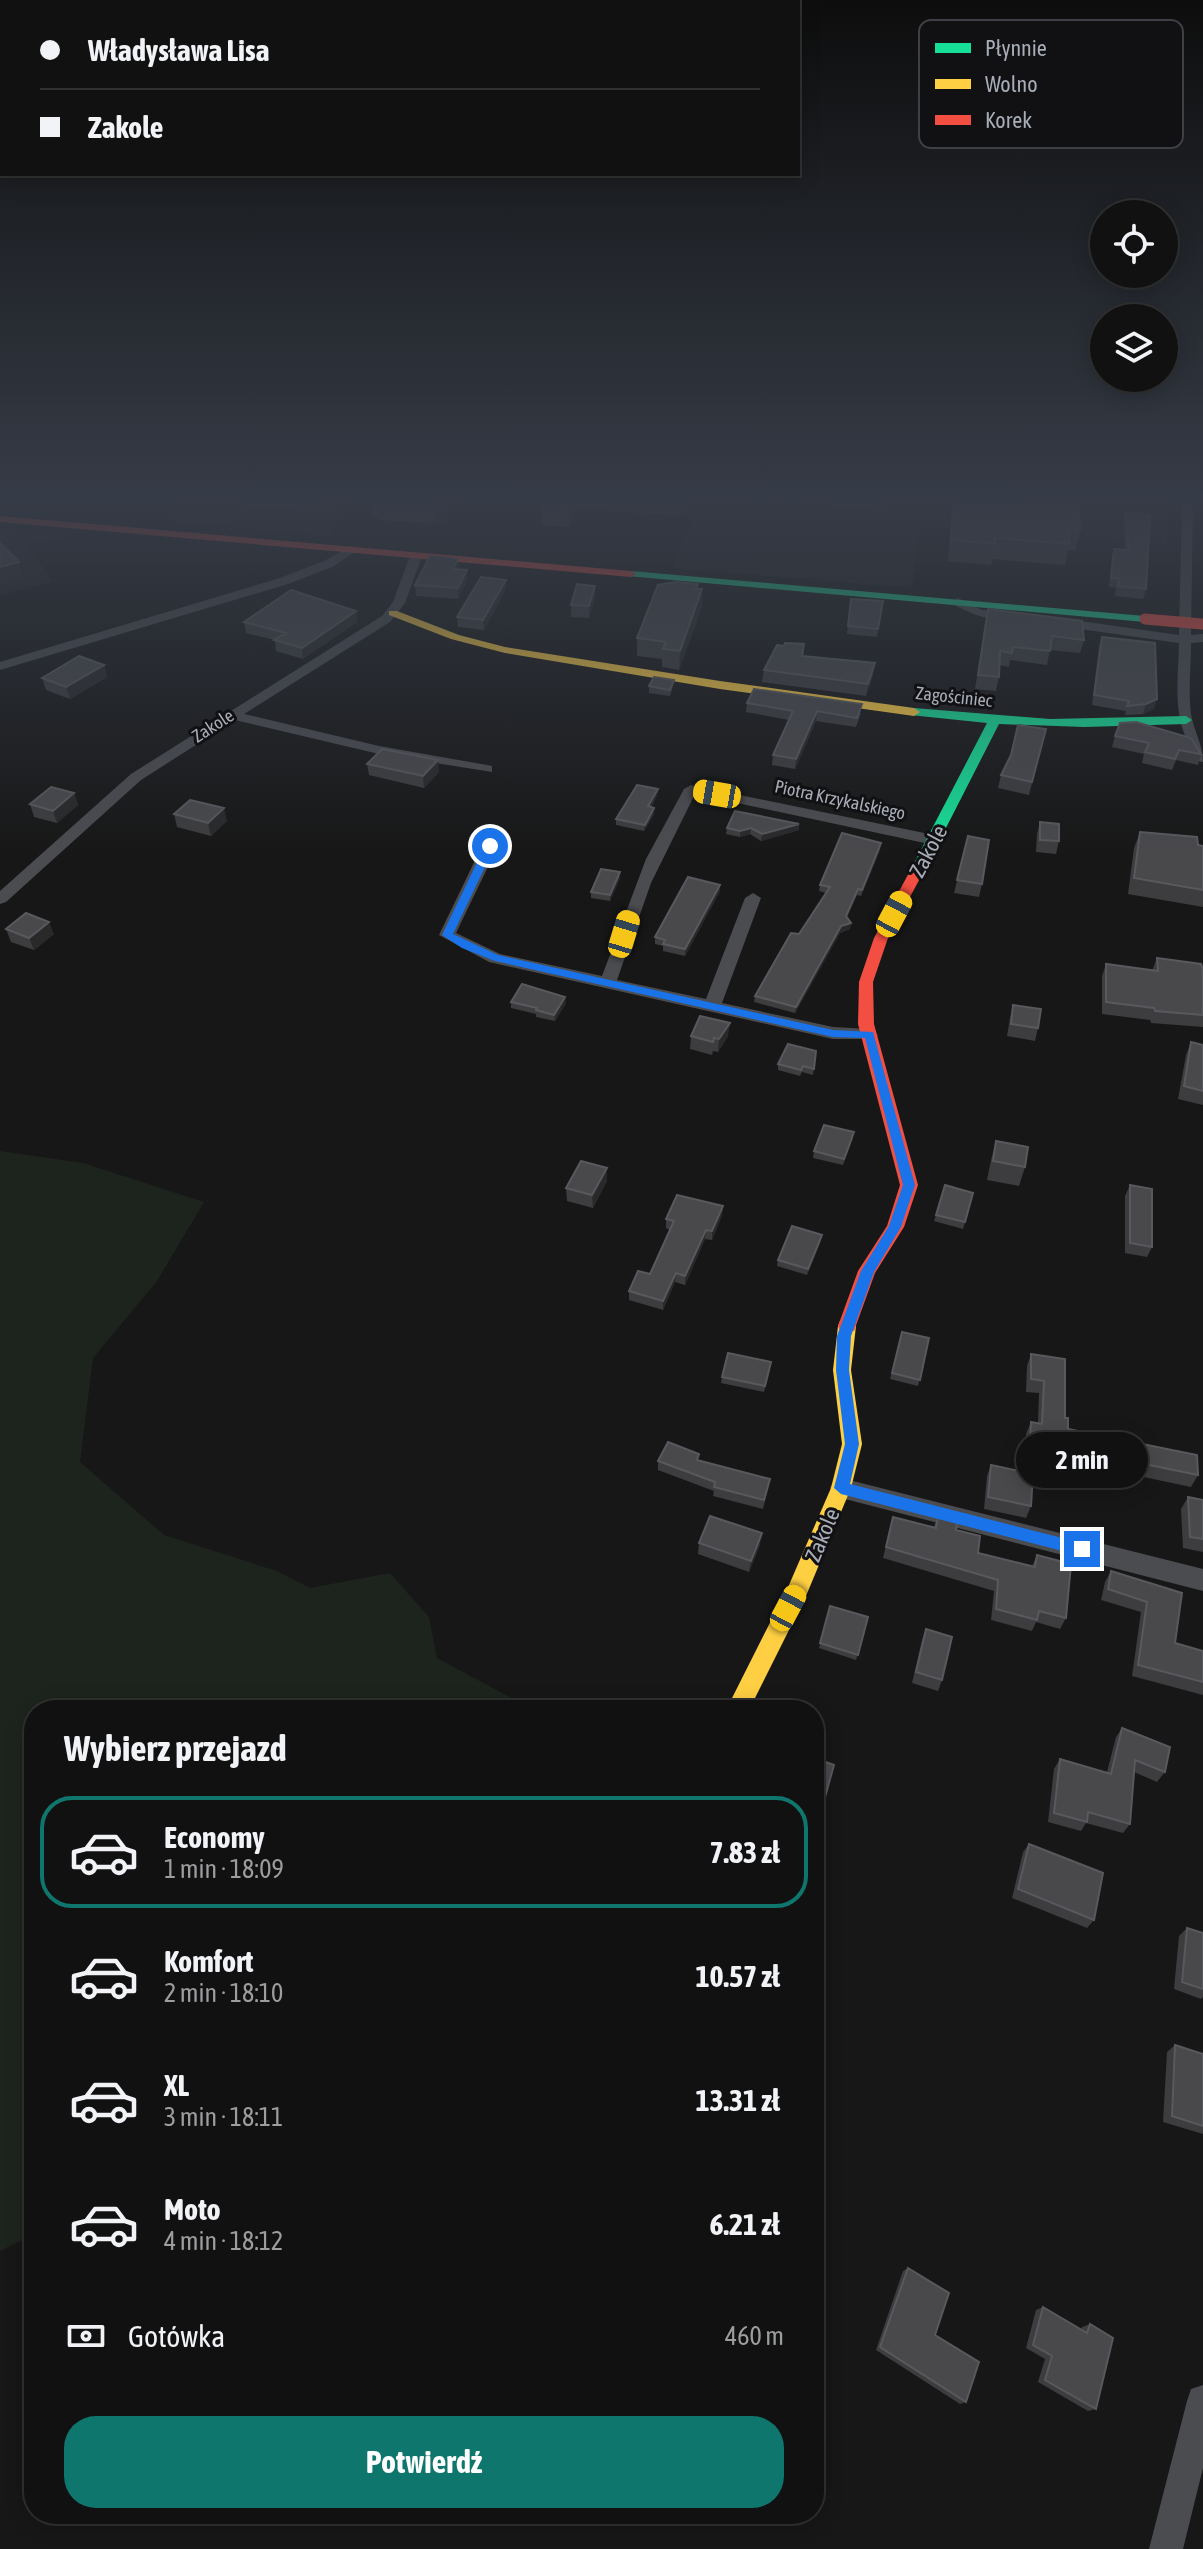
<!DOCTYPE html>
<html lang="pl">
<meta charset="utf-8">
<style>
body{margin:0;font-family:"Asap Condensed",sans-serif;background:#1e1f1f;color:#f1f3f6;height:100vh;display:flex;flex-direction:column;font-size:30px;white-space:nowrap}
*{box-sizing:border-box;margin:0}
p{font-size:26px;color:#9c9d9f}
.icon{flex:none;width:44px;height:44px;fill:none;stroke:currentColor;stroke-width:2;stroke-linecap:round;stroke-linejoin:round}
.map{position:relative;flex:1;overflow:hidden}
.sheet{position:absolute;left:24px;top:1700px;width:800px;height:824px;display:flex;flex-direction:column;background:#111;border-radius:32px;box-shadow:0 4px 20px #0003,0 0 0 2px #303131}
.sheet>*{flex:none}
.hud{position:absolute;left:0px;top:0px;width:800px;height:176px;box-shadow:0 4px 20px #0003,0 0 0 2px #303131;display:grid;align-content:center;height:176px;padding:0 40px;background:#111}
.controls{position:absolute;left:1090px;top:200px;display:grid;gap:16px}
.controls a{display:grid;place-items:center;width:88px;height:88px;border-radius:50%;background:#111;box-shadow:0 4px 20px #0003,0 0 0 2px #303131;font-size:40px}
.end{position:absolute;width:36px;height:36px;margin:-18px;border:10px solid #1a73e8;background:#fff;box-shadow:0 0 0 4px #fff}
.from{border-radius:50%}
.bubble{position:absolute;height:56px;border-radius:28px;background:#111;box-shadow:0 4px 20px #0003,0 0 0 2px #303131;font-size:26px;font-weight:700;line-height:56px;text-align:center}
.car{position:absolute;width:24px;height:48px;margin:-24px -12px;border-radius:10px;box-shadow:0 0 6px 2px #0007;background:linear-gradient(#f5c518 24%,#345 0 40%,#f5c518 0 76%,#345 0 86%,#f5c518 0)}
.hud b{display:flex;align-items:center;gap:28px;height:76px;font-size:30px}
.hud b+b{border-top:2px solid #303131}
.hud i{width:20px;height:20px;background:#f1f3f6}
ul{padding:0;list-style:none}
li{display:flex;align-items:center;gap:24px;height:112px;margin:0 16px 12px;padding:0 24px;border:4px solid transparent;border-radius:32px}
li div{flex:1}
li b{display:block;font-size:30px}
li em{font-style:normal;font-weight:700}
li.selected{border-color:#0f766e}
li>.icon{width:72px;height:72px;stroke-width:1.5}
h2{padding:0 40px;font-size:36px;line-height:96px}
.pay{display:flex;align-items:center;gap:20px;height:88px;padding:0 40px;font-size:30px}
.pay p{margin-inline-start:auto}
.button{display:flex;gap:16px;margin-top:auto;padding:16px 40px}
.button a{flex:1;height:92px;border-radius:32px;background:#0f766e;color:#fff;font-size:32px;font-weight:700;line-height:92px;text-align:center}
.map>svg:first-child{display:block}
.built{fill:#212123}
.green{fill:#1d241e}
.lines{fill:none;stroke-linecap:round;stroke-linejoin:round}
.street{fill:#4b4c50;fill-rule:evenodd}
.fast{fill:#16e098;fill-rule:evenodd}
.slow{fill:#ffcf43;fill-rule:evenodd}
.jam{fill:#f24e42;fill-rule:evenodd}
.jam-bridge{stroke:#f24e42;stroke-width:11}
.wall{fill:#3d3d3f}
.shaded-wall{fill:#29292a}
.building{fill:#49494c;stroke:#58595d;stroke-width:2}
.route{fill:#1a73e8}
.labels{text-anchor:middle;stroke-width:6;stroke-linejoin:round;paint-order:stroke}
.far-street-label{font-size:18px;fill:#a8adb8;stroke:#111113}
.street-label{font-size:22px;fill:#a8adb8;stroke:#111113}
.key{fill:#111113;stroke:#3e4045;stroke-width:2}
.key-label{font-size:22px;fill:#a8adb8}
</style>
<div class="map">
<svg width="1203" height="2549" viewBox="0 0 1203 2549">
<rect width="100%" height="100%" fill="#171717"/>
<path class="built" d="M185 500H347L330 537 169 520Z
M607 500H1170L1166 544 920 527 912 588 672 568 693 518 690 511 668 505Z
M0 529 68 535 27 545 53 582 0 595Z"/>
<path class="green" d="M0 1151 83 1163 204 1202 157 1281 93 1358 80 1462 164 1535 277 1571 310 1588 390 1573 429 1617 437 1658 534 1710H34V2234L0 2251Z"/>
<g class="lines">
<path class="street" d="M1182 500H1193L1191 635 1203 634V642L1191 643C1191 666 1188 691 1191 714 1194 732 1203 744 1203 762L1198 761C1171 719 1178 691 1179 643L1059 626 1053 622 1059 618 1179 635Z
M351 546 355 548V552L332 567 288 584 0 670V662L280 578 324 561Z
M416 552 422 556 405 603 390 622 244 714 379 746 487 765 492 766V772L379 754 235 720 141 780 6 902 0 904V891L131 774 223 716 224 712 231 711 382 616 393 602 410 556Z
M958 598 982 610 1011 612 1017 616C1000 627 970 613 954 605L952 602Z
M691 785 934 835 942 840 934 845 695 794 651 883 617 980 706 999 745 898 753 893 761 898 722 1003 833 1027 869 1029 878 1035 875 1039H833L489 962 439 935 482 846 485 843H495L498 846 456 933 500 954 602 976 646 859 684 789Z
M841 1478 1203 1569V1591L841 1498 833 1495 830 1488 833 1481Z
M1203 2385V2468L1183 2549H1149L1187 2401 1191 2389Z"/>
<path class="fast" d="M631 571 1145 616 1151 619 1145 622 627 576V572Z
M914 708 1050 719 1186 716 1192 720 1186 724 1084 727 999 724 925 869 918 873 911 869 987 723 910 715 908 712Z"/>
<path class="slow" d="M389 611H397L459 635 505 647 720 681 914 708 920 712 914 716 720 689 505 653 451 639 389 615Z
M847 1319 854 1321 856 1326 851 1370 862 1444 851 1488 806 1596 749 1710H726L789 1585 831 1488 842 1444 833 1370 838 1326 840 1321Z"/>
<path class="jam" d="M0 516 631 571 636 574 631 577 0 522Z
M918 865 925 869 888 938 873 982 874 1024 918 1185 904 1227 875 1273 854 1331H840L838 1326 858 1271 887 1226 900 1185 858 1024 859 982 874 938 911 869Z"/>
<path class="jam-bridge" d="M1145 619 1203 624"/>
</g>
<path class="wall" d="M243 500H339L330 513 244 506Z
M369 500H457L445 520 435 524 380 520 371 513Z
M543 500H687L681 516 578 508 569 527 542 525 541 503Z
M734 500H801L800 505Z
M831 500H884L882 511 830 507Z
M952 500H1078L1080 530 1075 551 1068 550 1065 565 992 559 991 565 948 561Z
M1125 513 1146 589 1143 599 1115 596 1116 588 1109 587 1112 558 1114 549 1125 550 1123 523Z
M467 570V581L458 599 416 596 415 585Z
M506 580V589L484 630 458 627 457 617Z
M595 586V597L589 618 571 617V605Z
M697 589 702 607 679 670 662 667V659L637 656V638Z
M851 599 883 601 877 637 847 634Z
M988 609 1084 640 1080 653 1050 650 1047 665 1010 660 1009 667 999 665V677L996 691 975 689Z
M356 611 357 622 303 659 276 651 275 640 246 633 244 622Z
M1102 637 1154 709 1143 714 1125 715 1126 711 1092 705 1099 646Z
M804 644 803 657 873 675 866 696 762 682 764 670 784 646Z
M104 665 107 677 70 699 46 690 42 678Z
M649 686H673L670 696 649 693Z
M747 703 861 713 856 727 816 721 795 769 772 765 773 755 789 720 746 712Z
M1046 729 1029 795 998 788 1001 775Z
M1115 736 1201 754 1198 765 1176 760 1172 770 1142 763 1144 754 1112 747Z
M367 764 439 772 424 788 369 775Z
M658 789 657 795 651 807 654 814 644 831 616 825V819Z
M74 793 78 805 57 823 34 817 30 804Z
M174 814 227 821 211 836 177 827Z
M1040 822 1059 841 1056 854 1036 852 1037 834Z
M727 828 799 830 761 841 750 834 740 837 726 834Z
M1140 832 1203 846V907L1128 894 1134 848Z
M968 836 982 884 979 897 954 893Z
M880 850 861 896 857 895 847 917 851 923 850 929 840 933 795 1013 754 1002 755 996 799 934 826 893 819 891 820 885Z
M620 872V878L610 901 591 898V892Z
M720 891 685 956 663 951V946L655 944V937Z
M6 929 54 934 34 950 11 942Z
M1157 958 1203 970V1027L1151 1023 1150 1020 1102 1014V976L1106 964 1152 971Z
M511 1002 566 1003 555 1021 536 1017V1014L511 1008Z
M1013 1005 1038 1028 1035 1041 1007 1036 1010 1018Z
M691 1036H728L718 1052 713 1051 712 1055 690 1049Z
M1191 1042 1203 1045V1105L1178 1099 1186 1055Z
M816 1051 813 1075 802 1072 800 1076 778 1070V1064Z
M853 1138 843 1165 813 1158 814 1151Z
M996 1141 1025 1167 1019 1186 987 1180 991 1160Z
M607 1181 593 1208 567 1201 566 1188Z
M945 1185 973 1193 963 1229 934 1221Z
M1130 1185 1152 1247 1147 1257 1125 1253V1196Z
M723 1206 722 1215 712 1240 705 1239 685 1285 675 1282 663 1310 629 1300V1291L650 1274 670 1230 666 1228V1219Z
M821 1241 807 1275 777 1266 778 1260Z
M902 1332 929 1338 918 1386 890 1379Z
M1031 1354 1065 1418 1068 1429 1198 1475 1191 1487 1068 1461 1066 1472 1061 1484 1033 1479 1031 1506 1026 1518 984 1509 987 1476 991 1465 1025 1472 1026 1434 1031 1422 1038 1423 1039 1393 1026 1392 1027 1366Z
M770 1368 764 1392 721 1383 722 1377Z
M658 1461H699L770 1479 763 1509 713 1496 714 1491 658 1470Z
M1188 1497 1203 1500V1552L1183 1548 1181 1509Z
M938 1514 956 1530 978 1553 1032 1566 1037 1555 1066 1618 1060 1629 1036 1622 1032 1631 991 1620 994 1591 883 1558 893 1517 934 1527Z
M699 1543 760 1545 749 1572 698 1554Z
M1111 1571 1182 1593 1175 1643 1203 1651V1695L1132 1676 1141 1612 1101 1600 1105 1582Z
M830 1606 868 1617 856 1660 819 1648Z
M926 1629 942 1680 938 1691 912 1683 922 1640Z
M1122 1728 1165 1772 1157 1782 1134 1772 1130 1824 1123 1833 1086 1823 1081 1831 1048 1822 1054 1769 1060 1759 1107 1772 1116 1737Z
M814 1758 834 1765 822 1805 814 1802Z
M1029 1844 1094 1920 1087 1928 1012 1898 1023 1852Z
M1187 1928 1203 1933V1997L1201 1999 1174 1989 1179 1936Z
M1175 2045 1203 2054V2134L1163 2122 1167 2052Z
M908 2268 935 2335 966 2402 960 2404 876 2350 903 2271Z
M1043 2307 1081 2329 1082 2327 1090 2324 1096 2409 1088 2411 1038 2382 1045 2359 1026 2348 1036 2310Z"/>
<path class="shaded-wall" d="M328 500H339L330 513Z
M443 500H457L445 520 435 524 433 504Z
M571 500H578V508L569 527 568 506Z
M682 500H687L681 516Z
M458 559 459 569H453Z
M19 562 24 578 0 585V567Z
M467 570V581L458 599V588Z
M506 580V589L484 630 483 620Z
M595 586V597L589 618V606Z
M702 589V607L679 670 680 651Z
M356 611 357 622 303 659 302 648Z
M875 663 873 675 866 696 868 684Z
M104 665 107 677 70 699 66 687Z
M1157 699 1154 709 1143 714 1146 704Z
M817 711 816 721 795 769 796 759Z
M438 760 439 772 424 788 423 776Z
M658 789 657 795 647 813 648 806Z
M74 793 78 805 57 823 53 811Z
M224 808 227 821 211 836 208 823Z
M654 808V814L644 831 645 825Z
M799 824V830L761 841 762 834Z
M751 828 750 834 740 837V831Z
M881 843 880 850 861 896 862 890Z
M620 872V878L610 901V895Z
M720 885V891L685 956V949Z
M858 889 857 895 845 922 846 916Z
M49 922 54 934 34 950 29 938Z
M851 923 850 929 840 933 795 1013 796 1007 841 926Z
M565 997 566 1003 555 1021 554 1015Z
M730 1023 728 1036 718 1052 719 1039Z
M607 1168V1181L593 1208 592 1195Z
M723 1206 722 1215 712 1240V1231Z
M706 1230 705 1239 685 1285V1276Z
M822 1235 821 1241 807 1275 808 1269Z
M676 1273 675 1282 663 1310V1301Z
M762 1533 760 1545 749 1572 751 1561Z"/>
<path class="building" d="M378 500H443L433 504Z
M543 500H571L568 506 541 503Z
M954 500H1078L1080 530 1069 529V544L995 538V544L951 540Z
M1125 513 1150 515 1146 589 1118 586 1119 578H1111L1114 549 1129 550Z
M0 543 19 562 0 567Z
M430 556 458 559 453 569 467 570 458 588 415 585Z
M481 577 506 580 483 620 457 617Z
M676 582 698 584 696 589H702L680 651 663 649 666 642 637 638 658 585Z
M577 584 595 586 589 606 571 605Z
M291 590 356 611 302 648 274 640 286 633 244 622Z
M851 599 883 601 878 629 848 626Z
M988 609 1082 621 1084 640 1052 636 1050 651 1013 647 1012 653 1000 651 999 677 978 675Z
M1102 637 1155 643 1157 699 1146 704 1127 706 1129 701 1094 695Z
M785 643 804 644 802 656 875 663 868 684 764 670 777 645 784 646Z
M79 656 104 665 66 687 42 678Z
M654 677 674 680 670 690 649 686Z
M754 689 862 704 857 718 817 711 796 759 773 755 793 711 747 703Z
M1136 722 1191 738 1201 754 1179 750 1175 759 1145 752 1149 743 1115 736 1120 723Z
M1018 725 1046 729 1032 782 1001 775 1011 755Z
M382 749 438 760 423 776 367 764Z
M637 785 658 789 648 806 654 808 645 825 616 819Z
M51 787 74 793 53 811 30 804Z
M190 800 224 808 208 823 174 814Z
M735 811 799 824 762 834 751 828 740 831 727 828Z
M1040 822 1059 824V841L1040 840Z
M1140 832 1197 837 1198 845 1203 846V890L1134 878Z
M842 833 881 843 862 890 858 889 846 916 851 923 841 926 796 1007 755 996 791 933 799 934 830 887 820 885Z
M968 836 989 840 982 884 957 880Z
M601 869 620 872 610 895 591 892Z
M688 877 720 885 685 949 663 944 665 940 655 937Z
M26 913 49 922 29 938 6 929Z
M1157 958 1201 964 1203 970V1015L1155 1011 1154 1008 1106 1002V964L1158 971Z
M522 984 565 997 554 1015 536 1010 537 1008 511 1002Z
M1013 1005 1041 1009 1038 1028 1011 1024Z
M700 1016 730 1023 719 1039 714 1038 713 1042 691 1036Z
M1191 1042 1203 1045V1091L1184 1086Z
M788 1044 816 1051 814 1069 803 1066 801 1070 778 1064Z
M824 1125 854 1132 844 1159 814 1151Z
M996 1141 1028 1147 1025 1167 993 1161Z
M581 1161 607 1168 592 1195 566 1188Z
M945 1185 973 1193 965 1222 936 1215Z
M1130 1185 1152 1189V1247L1130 1243Z
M677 1195 723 1206 712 1231 706 1230 685 1276 676 1273 663 1301 629 1291 638 1271 650 1274 674 1221 666 1219Z
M792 1226 822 1235 808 1269 778 1260Z
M902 1332 929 1338 920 1380 892 1373Z
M728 1353 771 1362 765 1386 722 1377Z
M1031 1354 1065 1359V1418H1068V1429L1197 1455 1198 1475 1071 1449 1066 1472 1029 1466 1031 1422 1042 1424 1044 1381 1031 1379Z
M668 1442 699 1454 697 1460 770 1479 764 1500 714 1487 715 1482 658 1461Z
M991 1465 1033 1474 1031 1506 988 1497Z
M1188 1497 1203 1500V1539L1190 1537Z
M938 1514 958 1519 956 1530 980 1536 978 1553 1035 1567 1037 1555 1071 1564 1066 1618 1039 1611 1037 1620 996 1609 998 1580 886 1547 893 1517 936 1528Z
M710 1516 762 1533 751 1561 699 1543Z
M1111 1571 1182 1593 1175 1643 1203 1651V1682L1138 1665 1147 1602 1108 1589Z
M830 1606 868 1617 858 1655 820 1643Z
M926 1629 952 1637 942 1680 916 1672Z
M1122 1728 1170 1747 1165 1772 1135 1760 1130 1824 1088 1812 1087 1822 1054 1813 1060 1759 1111 1774Z
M814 1758 834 1765 824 1801 814 1797Z
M1029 1844 1103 1873 1094 1920 1018 1889Z
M1187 1928 1203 1933V1989L1182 1982Z
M1175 2045 1203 2054V2126L1172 2116Z
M908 2268 949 2293 935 2335 979 2362 966 2402 880 2347Z
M1043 2307 1087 2333 1090 2324 1113 2338 1096 2409 1045 2380 1052 2356 1033 2345Z"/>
<linearGradient id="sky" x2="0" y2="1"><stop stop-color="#0d0d0d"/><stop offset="0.58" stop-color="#363c47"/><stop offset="1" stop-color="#363c47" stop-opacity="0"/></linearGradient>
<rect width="1203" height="856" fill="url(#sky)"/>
<path class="route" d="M490 843 495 846 453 934 498 955 833 1030 873 1032 915 1185 901 1227 874 1272 851 1336 849 1370 859 1444 850 1484 1082 1543 1090 1549 1088 1554 1082 1556 841 1494 834 1488 845 1444 836 1370 837 1336 861 1271 889 1226 903 1185 865 1038 833 1037 495 961 462 948 442 935 485 846Z"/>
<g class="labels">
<g class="far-street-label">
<text transform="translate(954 697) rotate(6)" y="6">Zagościniec</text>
<text transform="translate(213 726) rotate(-33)" y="6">Zakole</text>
<text transform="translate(840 800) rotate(12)" y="6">Piotra Krzykalskiego</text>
</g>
<g class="street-label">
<text transform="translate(928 851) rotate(-62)" y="8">Zakole</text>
<text transform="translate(822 1535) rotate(-67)" y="8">Zakole</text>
</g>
</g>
<rect x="919" y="20" width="264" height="128" rx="12" class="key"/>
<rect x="935" y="43" width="36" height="10" fill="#16e098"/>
<rect x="935" y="79" width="36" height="10" fill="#ffcf43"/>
<rect x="935" y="115" width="36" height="10" fill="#f24e42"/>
<g class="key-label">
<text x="985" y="56">Płynnie</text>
<text x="985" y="92">Wolno</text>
<text x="985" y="128">Korek</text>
</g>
</svg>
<div class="controls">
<a><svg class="icon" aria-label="locate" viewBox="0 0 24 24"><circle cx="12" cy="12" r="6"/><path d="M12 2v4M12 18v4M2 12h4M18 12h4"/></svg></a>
<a><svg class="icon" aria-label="layers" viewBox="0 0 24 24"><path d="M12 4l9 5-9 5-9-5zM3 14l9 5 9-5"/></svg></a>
</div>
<i class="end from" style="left:490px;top:846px"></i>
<i class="end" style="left:1082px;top:1549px"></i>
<div class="bubble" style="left:1016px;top:1432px;width:132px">2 min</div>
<i class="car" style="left:717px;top:794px;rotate:280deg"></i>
<i class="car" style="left:894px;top:914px;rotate:28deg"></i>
<i class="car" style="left:624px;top:934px;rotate:17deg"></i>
<i class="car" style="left:788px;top:1608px;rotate:28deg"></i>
<div class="hud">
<b><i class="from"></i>Władysława Lisa</b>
<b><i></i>Zakole</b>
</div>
<section class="sheet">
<h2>Wybierz przejazd</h2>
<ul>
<li class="selected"><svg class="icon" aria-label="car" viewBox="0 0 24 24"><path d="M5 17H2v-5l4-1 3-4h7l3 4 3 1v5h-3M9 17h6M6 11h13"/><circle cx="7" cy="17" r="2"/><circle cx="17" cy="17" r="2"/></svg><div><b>Economy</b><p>1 min · 18:09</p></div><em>7.83 zł</em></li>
<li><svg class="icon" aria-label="car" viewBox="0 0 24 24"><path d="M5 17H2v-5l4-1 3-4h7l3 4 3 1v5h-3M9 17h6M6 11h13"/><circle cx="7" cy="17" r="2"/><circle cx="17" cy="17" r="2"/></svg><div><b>Komfort</b><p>2 min · 18:10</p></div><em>10.57 zł</em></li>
<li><svg class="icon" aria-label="car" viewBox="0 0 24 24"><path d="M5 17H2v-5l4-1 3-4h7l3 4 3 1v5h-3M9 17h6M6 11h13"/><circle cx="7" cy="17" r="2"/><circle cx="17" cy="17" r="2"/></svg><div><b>XL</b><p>3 min · 18:11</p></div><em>13.31 zł</em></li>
<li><svg class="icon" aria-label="car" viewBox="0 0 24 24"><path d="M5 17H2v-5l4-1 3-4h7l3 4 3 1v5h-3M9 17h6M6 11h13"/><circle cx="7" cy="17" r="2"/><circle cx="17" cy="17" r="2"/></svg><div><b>Moto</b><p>4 min · 18:12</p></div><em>6.21 zł</em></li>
</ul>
<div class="pay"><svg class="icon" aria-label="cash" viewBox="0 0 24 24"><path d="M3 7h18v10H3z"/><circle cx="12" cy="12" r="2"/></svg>Gotówka<p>460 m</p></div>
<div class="button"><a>Potwierdź</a></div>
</section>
</div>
